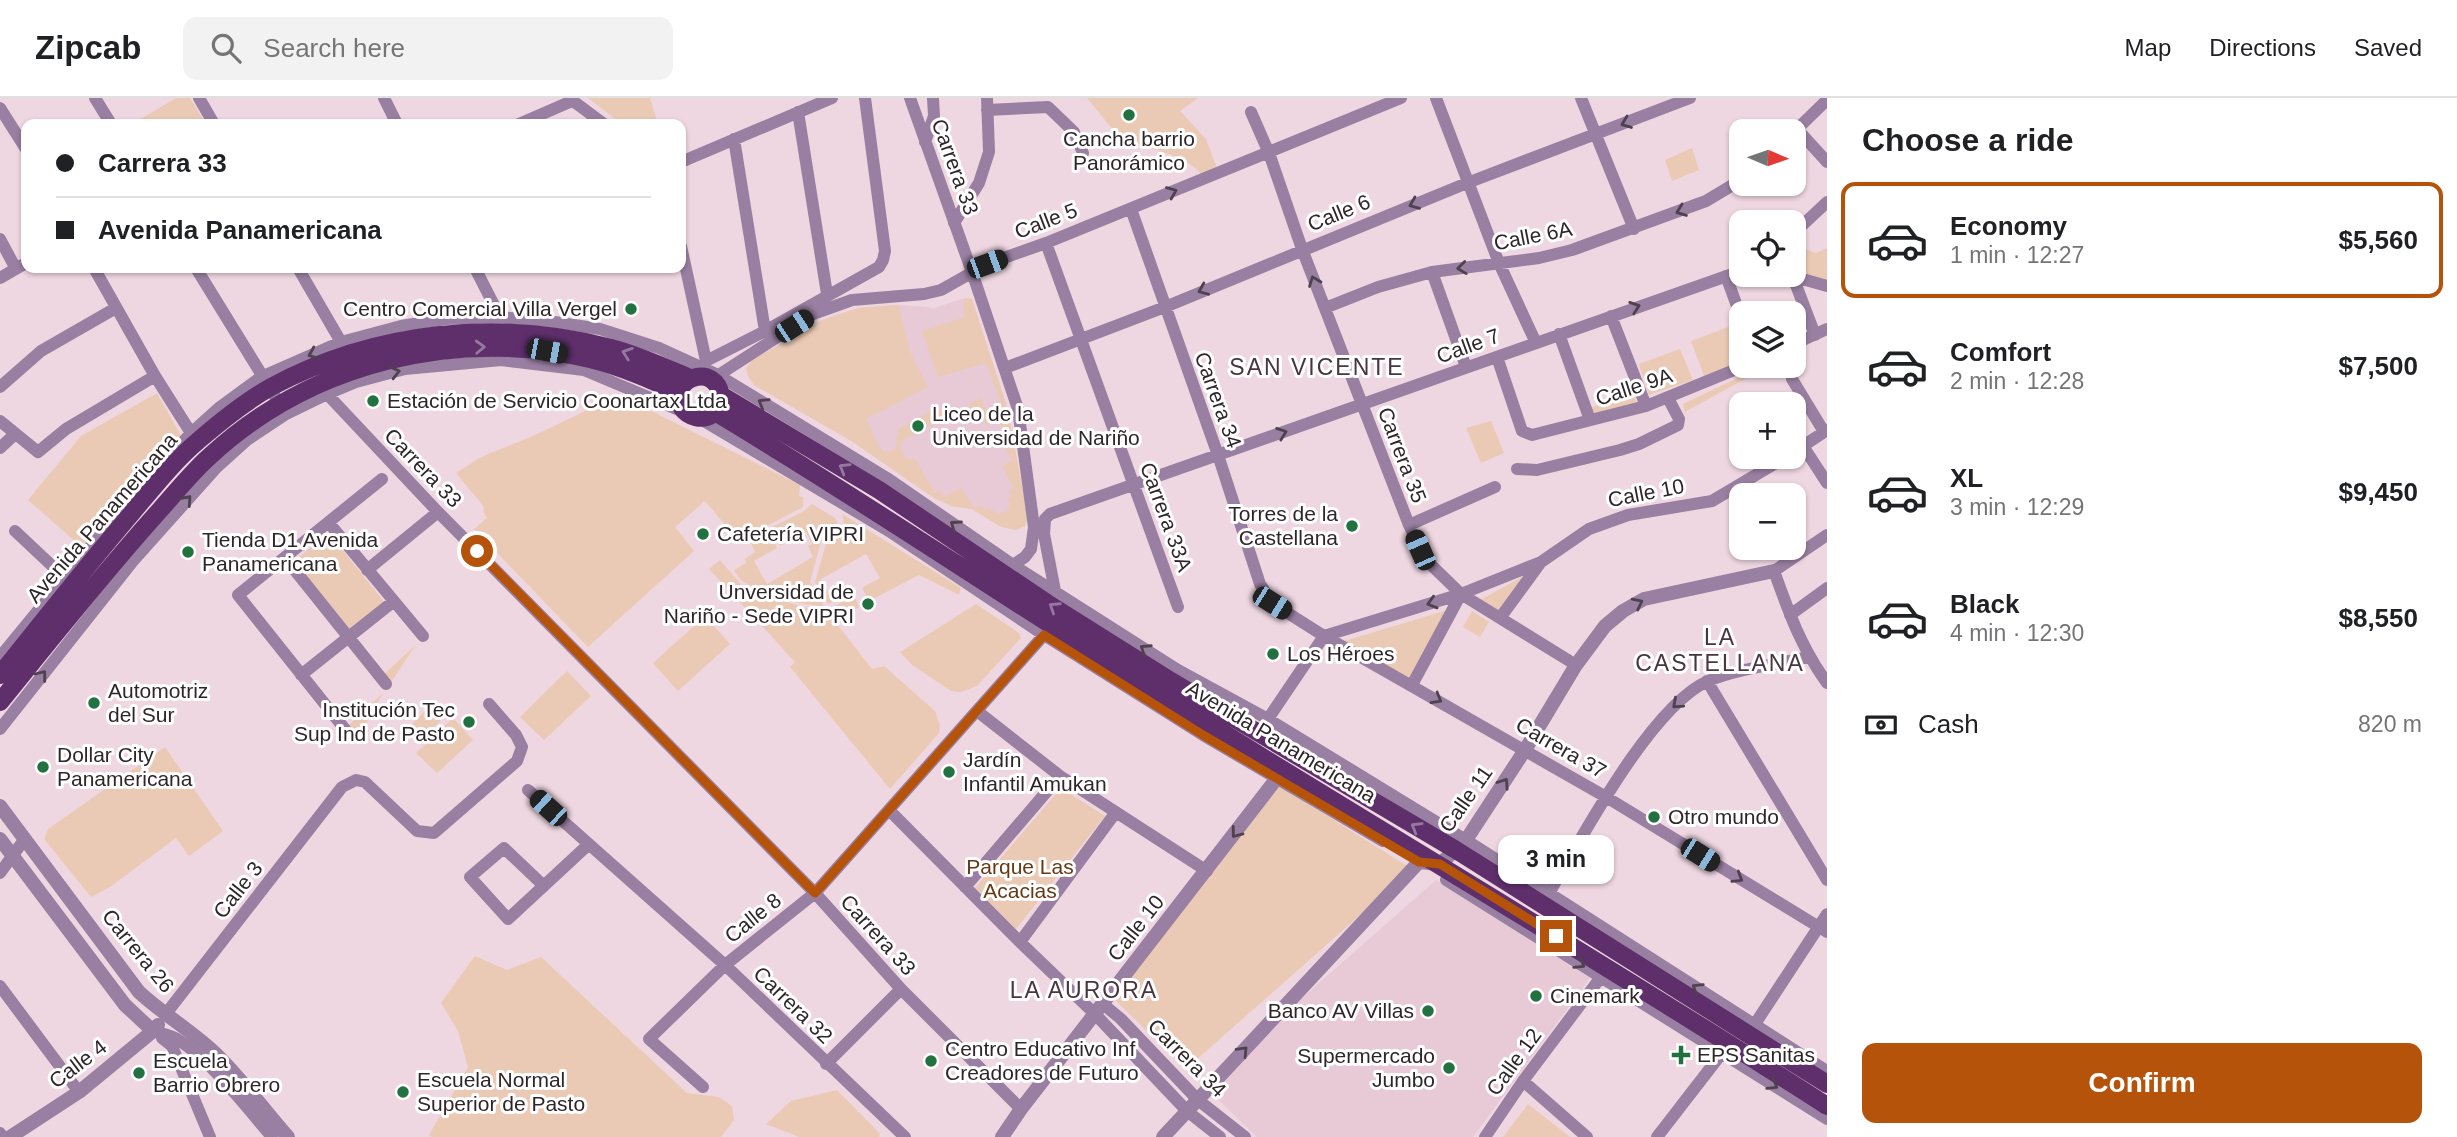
<!DOCTYPE html>
<meta charset="utf-8">
<style>
body{margin:0;font-family:Helvetica,sans-serif;background:#f2f2f2;color:#202124;height:100vh;display:flex;flex-direction:column;font-size:26px;white-space:nowrap}
*{box-sizing:border-box;margin:0}
p{font-size:23px;color:#757577}
.icon{flex:none;width:38px;height:38px;fill:none;stroke:currentColor;stroke-width:2;stroke-linecap:round;stroke-linejoin:round}
.map{position:relative;flex:1;overflow:hidden}
.panel{display:flex;flex-direction:column;background:#fff;width:630px}
.panel>*{flex:none}
.banner{position:absolute;left:21px;top:21px;width:665px;height:154px;border-radius:14px;box-shadow:0 2px 5px #0004;display:grid;align-content:center;height:154px;padding:0 35px;background:#fff}
.needle{width:46px;rotate:92deg}
.tools{position:absolute;left:1729px;top:21px;display:grid;gap:14px}
.tools a{display:grid;place-items:center;width:77px;height:77px;border-radius:14px;background:#fff;box-shadow:0 2px 5px #0004;font-size:35px}
.end{position:absolute;width:32px;height:32px;margin:-16px;border:9px solid #b45309;background:#fff;box-shadow:0 0 0 4px #fff}
.from{border-radius:50%}
.bubble{position:absolute;height:49px;border-radius:14px;background:#fff;box-shadow:0 2px 5px #0004;font-size:23px;font-weight:700;line-height:49px;text-align:center}
.car{position:absolute;width:21px;height:42px;margin:-21px -10px;border-radius:9px;box-shadow:0 0 5px 2px #0007;background:linear-gradient(#222 24%,#8ab4d8 0 40%,#222 0 76%,#8ab4d8 0 86%,#222 0)}
.banner b{display:flex;align-items:center;gap:24px;height:66px;font-size:26px}
.banner b+b{border-top:2px solid #e0e0e0}
.banner i{width:18px;height:18px;background:#202124}
ul{padding:0;list-style:none}
li{display:flex;align-items:center;gap:21px;height:116px;margin:0 14px 10px;padding:0 21px;border:4px solid transparent;border-radius:14px}
li div{flex:1}
li b{display:block;font-size:26px}
li em{font-style:normal;font-weight:700}
li.current{border-color:#b45309}
li>.icon{width:63px;height:63px;stroke-width:1.5}
h2{padding:0 35px;font-size:32px;line-height:84px}
.pay{display:flex;align-items:center;gap:18px;height:77px;padding:0 35px;font-size:26px}
.pay p{margin-inline-start:auto}
.primary-button{display:flex;gap:14px;margin-top:auto;padding:14px 35px}
.primary-button a{flex:1;height:80px;border-radius:14px;background:#b45309;color:#fff;font-size:28px;font-weight:700;line-height:80px;text-align:center}
header{display:flex;align-items:center;gap:42px;box-sizing:border-box;height:98px;padding:0 35px;background:#fff;border-bottom:2px solid #e0e0e0}
header strong{font-size:33px}
nav{display:flex;gap:38px;margin-inline-start:auto;font-size:24px}
.search{width:490px;height:63px;background:#f2f2f2;display:flex;align-items:center;gap:18px;box-sizing:border-box;padding:0 24px;border-radius:14px;color:#757577;font-size:26px}
main{display:flex;flex:1;min-height:0}
.map>svg:first-child{display:block}
.built{fill:#e8c9d6}
.green{fill:#eacab5}
.lines{fill:none;stroke-linecap:round;stroke-linejoin:round}
.minor{stroke:#997fa1;stroke-width:12}
.tertiary{stroke:#997fa1;stroke-width:14}
.primary{stroke:#5e2f6b;stroke-width:18}
.oneway{stroke:#4f414e}
.oneway2{stroke:#96789f}
.route{stroke:#b45309;stroke-width:9}
.poi-dot{fill:#227141;stroke:#fff;stroke-width:2.5}
.labels{text-anchor:middle;stroke-width:6;stroke-linejoin:round;paint-order:stroke}
.poi-label{font-size:21px;fill:#2f262a;stroke:#fff;text-anchor:start}
.street-label{font-size:21px;fill:#2f262a;stroke:#fff}
.park-label{font-size:21px;fill:#663915;stroke:#fff}
.neighbourhood-label{font-size:23px;letter-spacing:2px;fill:#48353d;stroke:#fff}
</style>
<header>
<strong>Zipcab</strong>
<div class="search"><svg class="icon" aria-label="search" viewBox="0 0 24 24"><circle cx="10" cy="10" r="6"/><path d="M15 15l6 6"/></svg>Search here</div>
<nav><a>Map</a><a>Directions</a><a>Saved</a></nav>
</header>
<main>
<div class="map">
<svg width="1827" height="1039" viewBox="0 0 1827 1039">
<rect width="100%" height="100%" fill="#efd7e1"/>
<path class="built" d="M964 200 972 201 1008 312 1025 428 1016 432 1001 429 972 411 951 408 934 400 853 344 754 287 748 278 746 270 786 242 822 222 858 210 898 207 929 209 932 211Z
M1436 782 1590 880 1473 1039H1257L1203 987Z"/>
<path class="green" d="M176 0H190L206 26H132Z
M588 0H650L658 26H622Z
M1087 0H1198L1180 13 1206 41 1217 70 1201 76C1184 57 1156 52 1132 46L1131 38 1119 39Z
M1692 50 1699 72 1672 83 1665 62Z
M1803 150 1816 155 1827 150V186L1794 177V158Z
M964 200 972 201 1008 312 1028 420 1025 428 1016 432 1001 429 972 411 951 408 934 400 853 344 754 287 748 278 746 270 752 262 822 222 858 210 898 207 910 254 928 289 866 321 879 348 884 354 892 353 897 346 896 341 899 338 897 332 938 309 943 317C934 322 926 328 921 332 909 342 892 340 906 360L915 361 935 395 940 393 944 399 961 390 975 411 981 407 984 412 988 410 999 416 1007 413 1010 406 1008 400 1012 398 1009 392 1014 390 1002 368 1012 362 1006 350 1011 347 999 322 987 327 982 320 977 322 969 306 980 300 989 317 997 318 1003 311 986 265 938 279 922 233 964 219Z
M1736 226 1741 241V263L1704 278 1691 243Z
M1680 251 1693 282 1649 297 1639 266Z
M1750 274 1754 276 1685 314 1683 306Z
M1633 294 1637 306 1595 316 1590 310Z
M157 295 183 341 112 417 85 452 28 402 81 338Z
M619 297 800 387 799 398 803 399V409L744 440 732 435 705 403 675 429 694 453 588 549 474 431 487 420 483 414 484 409 456 375 481 359 533 338Z
M1491 323 1504 355 1481 365 1466 330Z
M812 406 835 420 838 426 833 434 822 440 810 484 824 508C804 508 761 496 744 484 739 481 737 477 734 472L746 465 745 461 755 454 749 441 768 431 777 450 754 463 767 486 813 459 808 448 812 446 806 434 780 448 770 430 804 413Z
M842 416 961 490 959 497 919 477 869 503 862 490 880 480 866 456 821 481 833 503 828 506 815 484 826 446 845 431Z
M329 435 384 504 349 532 294 463Z
M720 462 744 490 812 512H826L872 571 884 568 935 613 940 627 939 635 890 691 790 569 795 564 709 471Z
M1524 478 1498 518 1480 502Z
M854 497 859 509 837 522 830 511Z
M976 506 1019 535 1021 540 977 588 961 594 951 593 912 567 900 554Z
M1451 511 1412 582 1344 543Z
M1472 513 1489 524 1480 539 1463 529Z
M705 518 730 546 678 593 653 565Z
M416 547 391 584 384 576Z
M567 573 591 598 544 642 520 619Z
M383 595 357 642 347 629Z
M428 610 441 623 420 643 408 630Z
M453 620 473 642 437 675 416 655Z
M165 649 223 733 189 758 176 740 110 789 91 799 44 741 48 731Z
M1278 687 1412 771 1186 971 1114 901Z
M1061 690 1105 718 1016 831 975 790Z
M475 858 507 872 541 859 687 995 719 999 732 1008 734 1022 721 1039H432L429 1037 468 969 458 933 441 905Z
M837 992 880 1036 879 1039H799L766 1026 791 1003Z
M1528 1006 1570 1039H1503Z"/>
<g class="lines">
<path class="minor" d="M95 0 111 26
M199 0 214 26
M384 0 397 26
M569 0 604 26
M910 0 972 174 1018 311 1034 429 1031 451 1025 459 1013 467
M1436 0 1499 165 1536 245
M1581 0 1634 131
M0 10 26 51
M987 12 1048 9 1074 34 1083 55
M798 14 827 196
M1251 14 1269 55 1302 151 1362 306 1409 427 1425 461 1461 496 1576 567
M519 26 572 3
M1797 31 1827 64
M1794 34 1827 2
M734 41 765 233
M925 44 934 18 933 0
M681 64 832 0
M1131 111 1218 357 1260 486 1272 505 1324 538 1606 699 1827 834
M954 125 979 85 989 54 987 0
M1794 135 1827 104
M0 141 16 171
M1046 145 1178 509
M681 148 706 263 704 268
M94 170 155 278 191 335
M196 170 284 313
M298 170 341 244
M475 170 500 219
M1432 174 1466 269
M1788 177 1827 188
M1726 178 1741 219
M1793 179 1815 237
M0 180 26 165
M1325 210 1378 189 1432 174 1539 160 1572 152 1706 103 1741 82
M1611 218 1646 308
M1559 236 1590 322
M1794 246 1827 231
M1497 259 1522 333 1532 337 1646 308 1744 268
M706 263 765 233 879 169 883 162 885 153 865 0
M1005 270 1165 209 1467 85 1690 0
M714 280 813 216 852 202 924 196 941 192 987 166 1046 145 1401 0
M1792 281 1824 334
M0 289 41 253 116 210
M327 296 438 414 815 795 901 891 1021 1011
M699 320 889 433 1044 537 1203 637 1383 743
M0 323 38 354 66 331 155 278
M1803 348 1827 385
M0 350 15 336
M1794 354 1827 332
M165 364 191 335 220 309 261 279 341 244 401 228 445 221 500 219 548 223 600 231 659 250 718 277 887 380 1013 467 1178 572 1268 621 1466 742 1827 973
M1517 371 1537 372 1620 352 1639 346 1678 327 1679 321 1668 300
M1747 384 1755 397
M329 425 423 538
M1409 427 1495 389
M15 433 65 480
M1827 437 1774 473C1789 515 1801 549 1827 585
M285 460 386 586
M367 472 438 414
M1055 493 1044 436 1045 421 1050 416 1741 173
M1790 517 1827 490
M1500 520 1541 464 1589 431 1628 417 1712 403 1786 359
M0 559 104 432 146 385
M301 577 394 503
M1707 583 1827 782
M1412 587 1461 496
M977 613 1060 678 1207 773
M1268 621 1324 538 1461 496 1541 464
M0 631 133 463 217 369 247 342 286 316 327 296 356 284 405 271 501 262 584 272 686 315
M348 635 238 497 382 381
M528 692 725 867 905 1039
M889 712 1020 844 1095 916 1187 1013 1220 1039
M0 775 24 742
M1446 782 1827 1021
M544 788 504 750 470 779 508 821 589 746
M965 789 1060 678
M1548 797C1581 741 1651 608 1708 583 1737 571 1777 566 1808 559
M1020 844 1116 714
M0 888 79 994
M1103 906 1121 921 1198 1002 1245 1039
M165 917 342 689 356 682 365 684 417 733 434 735 517 663 522 649 516 637 489 606
M1755 926 1827 816
M153 933C160 935 168 936 175 940 206 957 248 1011 272 1039
M162 940 172 948 210 1039
M826 966 901 891
M1523 983 1587 1039
M703 989 649 941 725 867 815 795 1044 537
M0 1035 3 1039
M1485 1039 1523 983 1601 879
M1657 1039 1722 955"/>
<path class="tertiary" d="M0 708 139 894C164 917 192 933 216 956 242 981 264 1012 288 1039
M0 741 125 907 153 933
M10 1039 79 994 153 933 158 927
M1002 1039 1021 1011 1277 680
M1163 1039 1419 764 1440 766 1466 742 1525 652 1576 567 1605 528 1623 513 1644 501 1774 473"/>
<path class="primary" d="M721 297C720 335 668 320 681 291 683 285 688 282 693 280 707 275 718 283 721 297L879 392 1047 505 1171 583 1456 752 1827 986
M715 314C864 403 1007 501 1154 592 1378 732 1605 865 1827 1008
M0 577C43 523 86 469 131 416 152 391 173 364 199 342 221 323 246 303 271 289 375 233 498 220 611 250 638 257 664 269 690 280
M0 604C52 540 104 474 160 412 176 394 192 374 210 358 312 264 456 230 590 261 622 269 651 282 680 295"/>
</g>
<defs><path id="oneway-chevron" d="M-2-3.5L2.5 0L-2 3.5" fill="none" stroke-width="1.6" stroke-linecap="round" stroke-linejoin="round" transform="scale(1.75)"/></defs>
<g class="oneway">
<use href="#oneway-chevron" transform="translate(1626 25) rotate(159)"/>
<use href="#oneway-chevron" transform="translate(1172 94) rotate(-22)"/>
<use href="#oneway-chevron" transform="translate(1414 106) rotate(158)"/>
<use href="#oneway-chevron" transform="translate(1681 113) rotate(159)"/>
<use href="#oneway-chevron" transform="translate(1462 170) rotate(173)"/>
<use href="#oneway-chevron" transform="translate(1314 183) rotate(-111)"/>
<use href="#oneway-chevron" transform="translate(1203 192) rotate(157)"/>
<use href="#oneway-chevron" transform="translate(1635 209) rotate(-19)"/>
<use href="#oneway-chevron" transform="translate(313 256) rotate(157)"/>
<use href="#oneway-chevron" transform="translate(395 274) rotate(-14)"/>
<use href="#oneway-chevron" transform="translate(763 305) rotate(-149)"/>
<use href="#oneway-chevron" transform="translate(1282 335) rotate(-20)"/>
<use href="#oneway-chevron" transform="translate(187 402) rotate(-48)"/>
<use href="#oneway-chevron" transform="translate(955 427) rotate(-145)"/>
<use href="#oneway-chevron" transform="translate(1432 505) rotate(163)"/>
<use href="#oneway-chevron" transform="translate(1638 505) rotate(-27)"/>
<use href="#oneway-chevron" transform="translate(1145 551) rotate(-147)"/>
<use href="#oneway-chevron" transform="translate(42 577) rotate(-52)"/>
<use href="#oneway-chevron" transform="translate(1437 601) rotate(30)"/>
<use href="#oneway-chevron" transform="translate(1677 606) rotate(138)"/>
<use href="#oneway-chevron" transform="translate(1504 685) rotate(-56)"/>
<use href="#oneway-chevron" transform="translate(1236 735) rotate(127)"/>
<use href="#oneway-chevron" transform="translate(1738 780) rotate(32)"/>
<use href="#oneway-chevron" transform="translate(1580 866) rotate(32)"/>
<use href="#oneway-chevron" transform="translate(1697 890) rotate(-148)"/>
<use href="#oneway-chevron" transform="translate(1243 953) rotate(-47)"/>
<use href="#oneway-chevron" transform="translate(1773 987) rotate(32)"/>
</g>
<g class="oneway2">
<use href="#oneway-chevron" transform="translate(480 249) rotate(-2)"/>
<use href="#oneway-chevron" transform="translate(627 255) rotate(-161)"/>
<use href="#oneway-chevron" transform="translate(844 370) rotate(-149)"/>
<use href="#oneway-chevron" transform="translate(1054 509) rotate(-147)"/>
<use href="#oneway-chevron" transform="translate(1416 729) rotate(-149)"/>
</g>
<g class="lines">
<path class="route" d="M477 453 815 795 1044 537 1203 637 1419 764 1440 766 1556 838"/>
</g>
<g class="poi-dot">
<circle cx="1129" cy="17" r="7"/>
<circle cx="631" cy="211" r="7"/>
<circle cx="373" cy="303" r="7"/>
<circle cx="918" cy="328" r="7"/>
<circle cx="1352" cy="428" r="7"/>
<circle cx="703" cy="436" r="7"/>
<circle cx="188" cy="454" r="7"/>
<circle cx="868" cy="506" r="7"/>
<circle cx="1273" cy="556" r="7"/>
<circle cx="94" cy="605" r="7"/>
<circle cx="469" cy="624" r="7"/>
<circle cx="43" cy="669" r="7"/>
<circle cx="949" cy="674" r="7"/>
<circle cx="1654" cy="719" r="7"/>
<circle cx="1536" cy="898" r="7"/>
<circle cx="1428" cy="913" r="7"/>
<path d="M1677.5 946.5h7v7h7v7h-7v7h-7v-7h-7v-7h7z"/>
<circle cx="931" cy="963" r="7"/>
<circle cx="1449" cy="970" r="7"/>
<circle cx="139" cy="975" r="7"/>
<circle cx="403" cy="994" r="7"/>
</g>
<g class="labels">
<g class="poi-label">
<text x="1129" y="48" text-anchor="middle">Cancha barrio<tspan x="1129" dy="24">Panorámico</tspan></text>
<text x="617" y="218" text-anchor="end">Centro Comercial Villa Vergel</text>
<text x="387" y="310">Estación de Servicio Coonartax Ltda</text>
<text x="932" y="323">Liceo de la<tspan x="932" dy="24">Universidad de Nariño</tspan></text>
<text x="1338" y="423" text-anchor="end">Torres de la<tspan x="1338" dy="24">Castellana</tspan></text>
<text x="717" y="443">Cafetería VIPRI</text>
<text x="202" y="449">Tienda D1 Avenida<tspan x="202" dy="24">Panamericana</tspan></text>
<text x="854" y="501" text-anchor="end">Unversidad de<tspan x="854" dy="24">Nariño - Sede VIPRI</tspan></text>
<text x="1287" y="563">Los Héroes</text>
<text x="108" y="600">Automotriz<tspan x="108" dy="24">del Sur</tspan></text>
<text x="455" y="619" text-anchor="end">Institución Tec<tspan x="455" dy="24">Sup Ind de Pasto</tspan></text>
<text x="57" y="664">Dollar City<tspan x="57" dy="24">Panamericana</tspan></text>
<text x="963" y="669">Jardín<tspan x="963" dy="24">Infantil Amukan</tspan></text>
<text x="1668" y="726">Otro mundo</text>
<text x="1550" y="905">Cinemark</text>
<text x="1414" y="920" text-anchor="end">Banco AV Villas</text>
<text x="945" y="958">Centro Educativo Inf<tspan x="945" dy="24">Creadores de Futuro</tspan></text>
<text x="1697" y="964">EPS Sanitas</text>
<text x="1435" y="965" text-anchor="end">Supermercado<tspan x="1435" dy="24">Jumbo</tspan></text>
<text x="153" y="970">Escuela<tspan x="153" dy="24">Barrio Obrero</tspan></text>
<text x="417" y="989">Escuela Normal<tspan x="417" dy="24">Superior de Pasto</tspan></text>
</g>
<g class="street-label">
<text transform="translate(955 69) rotate(70)" y="7">Carrera 33</text>
<text transform="translate(1339 115) rotate(-22)" y="7">Calle 6</text>
<text transform="translate(1046 123) rotate(-21)" y="7">Calle 5</text>
<text transform="translate(1533 138) rotate(-11)" y="7">Calle 6A</text>
<text transform="translate(1468 248) rotate(-20)" y="7">Calle 7</text>
<text transform="translate(1634 289) rotate(-18)" y="7">Calle 9A</text>
<text transform="translate(1218 302) rotate(70)" y="7">Carrera 34</text>
<text transform="translate(1402 357) rotate(69)" y="7">Carrera 35</text>
<text transform="translate(423 370) rotate(46)" y="7">Carrera 33</text>
<text transform="translate(1646 395) rotate(-11)" y="7">Calle 10</text>
<text transform="translate(1166 419) rotate(70)" y="7">Carrera 33A</text>
<text transform="translate(102 420) rotate(-49)" y="7">Avenida Panamericana</text>
<text transform="translate(1281 644) rotate(31)" y="7">Avenida Panamericana</text>
<text transform="translate(1561 650) rotate(30)" y="7">Carrera 37</text>
<text transform="translate(1466 701) rotate(-55)" y="7">Calle 11</text>
<text transform="translate(238 792) rotate(-52)" y="7">Calle 3</text>
<text transform="translate(753 820) rotate(-39)" y="7">Calle 8</text>
<text transform="translate(1136 830) rotate(-52)" y="7">Calle 10</text>
<text transform="translate(878 837) rotate(48)" y="7">Carrera 33</text>
<text transform="translate(138 853) rotate(51)" y="7">Carrera 26</text>
<text transform="translate(793 907) rotate(44)" y="7">Carrera 32</text>
<text transform="translate(1187 960) rotate(45)" y="7">Carrera 34</text>
<text transform="translate(1514 964) rotate(-54)" y="7">Calle 12</text>
<text transform="translate(78 966) rotate(-37)" y="7">Calle 4</text>
</g>
<g class="park-label">
<text x="1020" y="776">Parque Las<tspan x="1020" dy="24">Acacias</tspan></text>
</g>
<g class="neighbourhood-label">
<text x="1317" y="277">SAN VICENTE</text>
<text x="1720" y="547">LA<tspan x="1720" dy="26">CASTELLANA</tspan></text>
<text x="1084" y="900">LA AURORA</text>
</g>
</g>
</svg>
<div class="tools">
<a><svg class="needle" viewBox="-14 -14 28 28"><path d="M0-13l5 13h-10z" fill="#e53935"/><path d="M0 13l5-13h-10z" fill="#757577"/></svg></a>
<a><svg class="icon" aria-label="locate" viewBox="0 0 24 24"><circle cx="12" cy="12" r="6"/><path d="M12 2v4M12 18v4M2 12h4M18 12h4"/></svg></a>
<a><svg class="icon" aria-label="layers" viewBox="0 0 24 24"><path d="M12 4l9 5-9 5-9-5zM3 14l9 5 9-5"/></svg></a>
<a>+</a>
<a>−</a>
</div>
<i class="end from" style="left:477px;top:453px"></i>
<i class="end" style="left:1556px;top:838px"></i>
<div class="bubble" style="left:1498px;top:737px;width:116px">3 min</div>
<i class="car" style="left:987px;top:166px;rotate:70deg"></i>
<i class="car" style="left:794px;top:228px;rotate:57deg"></i>
<i class="car" style="left:547px;top:253px;rotate:101deg"></i>
<i class="car" style="left:1420px;top:452px;rotate:336deg"></i>
<i class="car" style="left:1272px;top:505px;rotate:122deg"></i>
<i class="car" style="left:548px;top:710px;rotate:312deg"></i>
<i class="car" style="left:1700px;top:757px;rotate:122deg"></i>
<div class="banner">
<b><i class="from"></i>Carrera 33</b>
<b><i></i>Avenida Panamericana</b>
</div>
</div>
<section class="panel">
<h2>Choose a ride</h2>
<ul>
<li class="current"><svg class="icon" aria-label="car" viewBox="0 0 24 24"><path d="M5 17H2v-5l4-1 3-4h7l3 4 3 1v5h-3M9 17h6M6 11h13"/><circle cx="7" cy="17" r="2"/><circle cx="17" cy="17" r="2"/></svg><div><b>Economy</b><p>1 min · 12:27</p></div><em>$5,560</em></li>
<li><svg class="icon" aria-label="car" viewBox="0 0 24 24"><path d="M5 17H2v-5l4-1 3-4h7l3 4 3 1v5h-3M9 17h6M6 11h13"/><circle cx="7" cy="17" r="2"/><circle cx="17" cy="17" r="2"/></svg><div><b>Comfort</b><p>2 min · 12:28</p></div><em>$7,500</em></li>
<li><svg class="icon" aria-label="car" viewBox="0 0 24 24"><path d="M5 17H2v-5l4-1 3-4h7l3 4 3 1v5h-3M9 17h6M6 11h13"/><circle cx="7" cy="17" r="2"/><circle cx="17" cy="17" r="2"/></svg><div><b>XL</b><p>3 min · 12:29</p></div><em>$9,450</em></li>
<li><svg class="icon" aria-label="car" viewBox="0 0 24 24"><path d="M5 17H2v-5l4-1 3-4h7l3 4 3 1v5h-3M9 17h6M6 11h13"/><circle cx="7" cy="17" r="2"/><circle cx="17" cy="17" r="2"/></svg><div><b>Black</b><p>4 min · 12:30</p></div><em>$8,550</em></li>
</ul>
<div class="pay"><svg class="icon" aria-label="cash" viewBox="0 0 24 24"><path d="M3 7h18v10H3z"/><circle cx="12" cy="12" r="2"/></svg>Cash<p>820 m</p></div>
<div class="primary-button"><a>Confirm</a></div>
</section>
</main>
